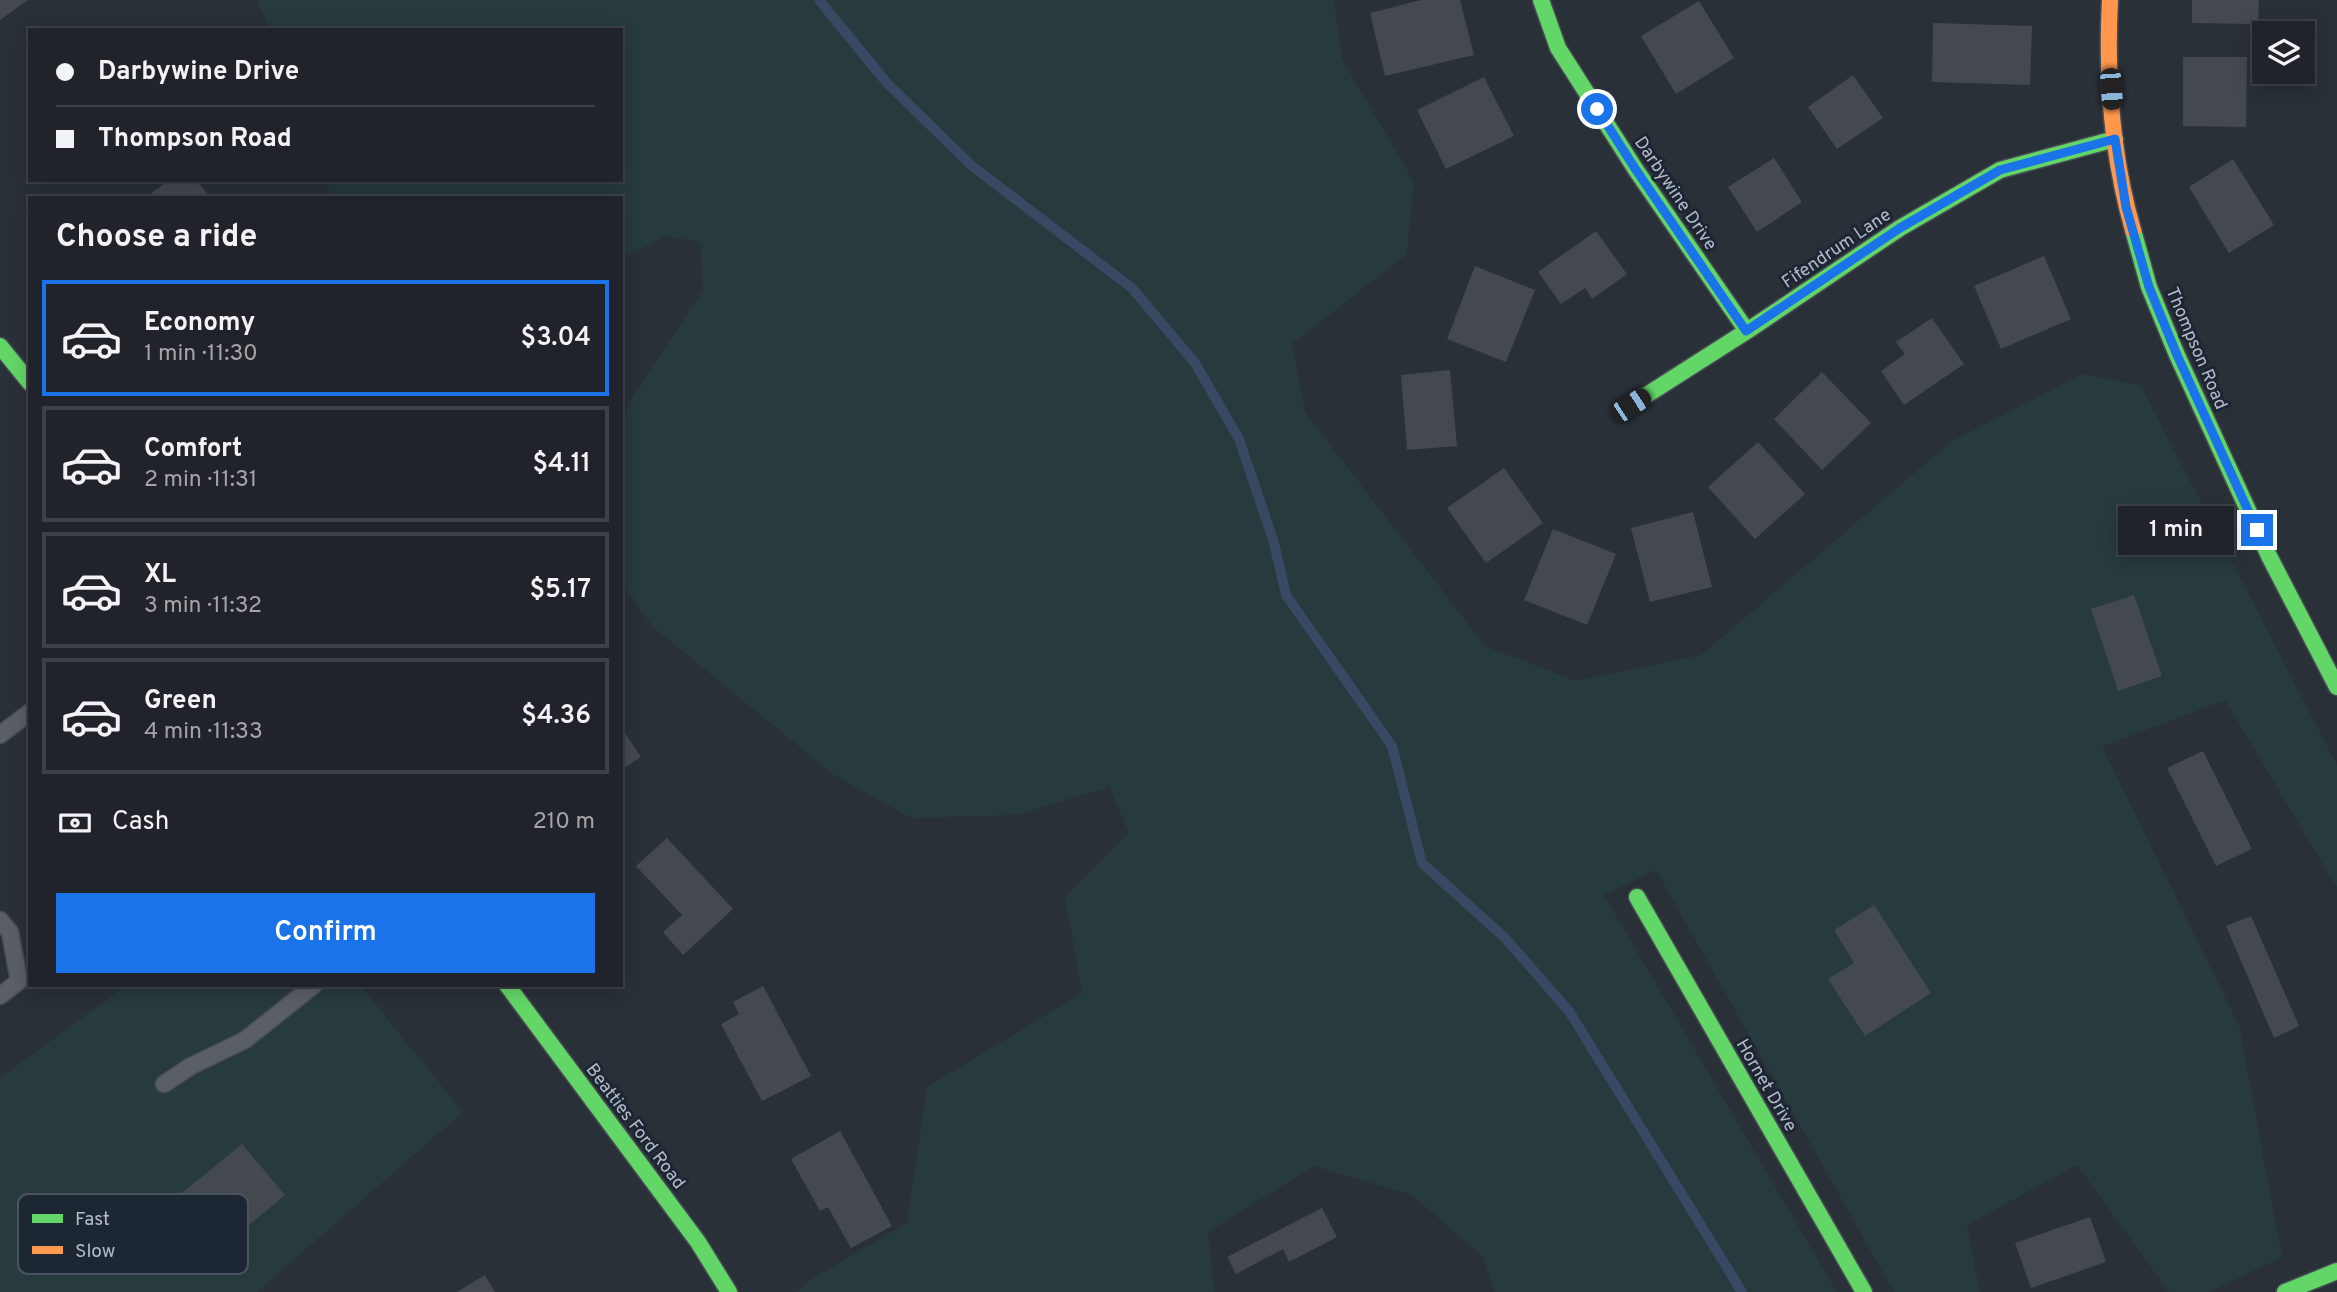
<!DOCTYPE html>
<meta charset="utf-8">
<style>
body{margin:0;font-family:Overpass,sans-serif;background:#282c32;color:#f1f3f6;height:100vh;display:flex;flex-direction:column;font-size:26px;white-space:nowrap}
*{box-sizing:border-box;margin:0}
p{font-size:23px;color:#a2a4a8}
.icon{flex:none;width:38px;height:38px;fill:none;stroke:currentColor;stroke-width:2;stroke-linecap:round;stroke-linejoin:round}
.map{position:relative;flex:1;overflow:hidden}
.sheet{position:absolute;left:28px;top:196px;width:595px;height:791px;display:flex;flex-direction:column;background:#20242a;border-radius:0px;box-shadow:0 4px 18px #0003,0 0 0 2px #3d4147}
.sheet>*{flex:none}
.hud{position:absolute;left:28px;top:28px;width:595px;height:154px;border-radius:0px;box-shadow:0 4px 18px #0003,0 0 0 2px #3d4147;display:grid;align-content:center;height:154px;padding:0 28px;background:#20242a}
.tools{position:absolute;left:2252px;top:21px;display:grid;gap:14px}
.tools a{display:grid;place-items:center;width:63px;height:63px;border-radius:0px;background:#20242a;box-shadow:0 4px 18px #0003,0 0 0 2px #3d4147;font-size:35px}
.end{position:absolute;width:32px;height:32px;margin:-16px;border:9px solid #1a73e8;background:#fff;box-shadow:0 0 0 4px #fff}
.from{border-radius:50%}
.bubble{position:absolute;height:49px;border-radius:0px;background:#20242a;box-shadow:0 4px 18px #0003,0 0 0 2px #3d4147;font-size:23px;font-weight:600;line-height:49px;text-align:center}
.car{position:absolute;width:21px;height:42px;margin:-21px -10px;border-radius:9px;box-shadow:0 0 5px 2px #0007;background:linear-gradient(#222 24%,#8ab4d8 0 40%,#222 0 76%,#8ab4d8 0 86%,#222 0)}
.hud b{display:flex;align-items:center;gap:24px;height:66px;font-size:26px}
.hud b+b{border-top:2px solid #3d4147}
.hud i{width:18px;height:18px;background:#f1f3f6}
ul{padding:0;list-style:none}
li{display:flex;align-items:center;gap:21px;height:116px;margin:0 14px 10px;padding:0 14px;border:4px solid #3d4147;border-radius:0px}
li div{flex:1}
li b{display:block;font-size:26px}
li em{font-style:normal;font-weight:600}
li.current{border-color:#1a73e8}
li>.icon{width:63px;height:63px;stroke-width:1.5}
h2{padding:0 28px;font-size:32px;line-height:84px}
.pay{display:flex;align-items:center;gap:18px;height:77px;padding:0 28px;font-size:26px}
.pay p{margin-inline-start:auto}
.cta{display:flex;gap:14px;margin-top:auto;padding:14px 28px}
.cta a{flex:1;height:80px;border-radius:0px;background:#1a73e8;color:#fff;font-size:28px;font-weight:600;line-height:80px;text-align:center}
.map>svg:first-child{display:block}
.green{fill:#273a3e}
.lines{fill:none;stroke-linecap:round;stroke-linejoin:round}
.stream{stroke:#384963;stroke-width:10}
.building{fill:#444950}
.lane-casing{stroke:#484c53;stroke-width:19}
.fast-casing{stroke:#484c53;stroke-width:19}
.slow-casing{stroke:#484c53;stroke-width:19}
.lane{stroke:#5a5e66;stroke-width:16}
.fast{stroke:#63d668;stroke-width:16}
.slow{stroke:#ff974d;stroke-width:16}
.route{stroke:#1a73e8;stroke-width:9}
.labels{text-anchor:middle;stroke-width:6;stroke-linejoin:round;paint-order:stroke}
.street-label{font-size:18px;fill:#b4bcc9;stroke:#1d2633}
.key{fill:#1d2633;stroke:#4a5360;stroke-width:2}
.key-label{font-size:19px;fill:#b4bcc9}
</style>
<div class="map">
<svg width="2337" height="1292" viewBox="0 0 2337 1292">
<rect width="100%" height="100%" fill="#2a3038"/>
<path class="green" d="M257 0H1334L1342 59 1414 182 1407 254 1292 344 1305 412 1485 646 1576 681 1701 655 1952 441 2083 374 2141 386 2337 765V888L2225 700 2102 747 2239 1025 2282 1257 2209 1292H2169L2077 1165 1967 1225 1980 1292H1894L1656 870 1604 895 1837 1292H1495L1482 1256 1412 1195 1314 1166 1208 1232 1214 1292H797L810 1280 907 1223 927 1087 1082 993 1065 897 1129 832 1109 787 1017 815 911 818 834 775 653 627 621 582V433L628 404 703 290 700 242 666 236 621 259V198H331L325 180H621V30H270Z
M127 985H360L463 1112 257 1292H0V1078Z"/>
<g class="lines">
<path class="stream" d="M819 0 887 83 972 166 1132 288 1195 363 1239 439 1274 543 1286 595 1392 746 1422 863 1505 938 1569 1011 1742 1292"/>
</g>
<path class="building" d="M0 0H28L0 20Z
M1421 0H1460L1474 55 1385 76 1370 13Z
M2192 0H2259L2258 24 2192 23Z
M1699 1 1734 58 1676 94 1641 36Z
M1933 23 2032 26 2030 85 1932 82Z
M2183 57H2247L2246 127 2183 126Z
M1853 75 1883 118 1837 149 1808 107Z
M1484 77 1514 136 1446 169 1417 110Z
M1774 158 1802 202 1757 232 1728 187Z
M2233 159 2274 225 2229 253 2189 187Z
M169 180H197L210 198H145Z
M1596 231 1627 274 1592 299 1585 288 1561 304 1538 272Z
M2044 256 2071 319 2001 349 1974 286Z
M1475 266 1535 290 1506 362 1447 339Z
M1932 318 1964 364 1904 405 1881 371 1905 354 1896 342Z
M1450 370 1457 446 1407 450 1401 375Z
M1822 372 1871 423 1822 470 1774 419Z
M1758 442 1805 494 1755 539 1708 487Z
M1504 468 1543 523 1486 563 1447 508Z
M1693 512 1712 587 1650 602 1631 528Z
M1553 529 1616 554 1587 625 1524 600Z
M2134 595 2162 676 2118 691 2091 609Z
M621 727 641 757 621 770Z
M2203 751 2252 849 2216 866 2167 768Z
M667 838 733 909 683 955 663 932 682 915 636 866Z
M1874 905 1931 993 1865 1036 1828 979 1854 963 1834 930Z
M2251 916 2299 1026 2274 1038 2226 926Z
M763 986 811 1076 762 1101 721 1024 739 1014 733 1002Z
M840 1131 892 1226 851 1248 828 1207 820 1211 791 1159Z
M242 1144 285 1195 216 1253 172 1201Z
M1322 1208 1337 1237 1289 1262 1283 1249 1236 1274 1227 1257Z
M2090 1217 2106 1262 2031 1288 2015 1243Z
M485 1275 495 1292H457Z"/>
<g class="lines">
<defs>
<path id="lane" d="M0 735 30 712
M0 920 10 932 19 981 0 996
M164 1084 191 1066 245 1040 314 985"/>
<path id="fast" d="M1541 0 1558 48 1636 170 1747 331
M2133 230 2149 287 2177 355 2269 556 2337 687
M0 346 30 383
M1631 405 1747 331 1900 228 2000 170 2115 139
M1637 897 1864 1292
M507 985 698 1242 729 1292
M2285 1292 2337 1271"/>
<path id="slow" d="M2110 0C2106 76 2112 157 2133 230"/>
</defs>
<use href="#lane" class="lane-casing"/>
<use href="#fast" class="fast-casing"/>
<use href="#slow" class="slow-casing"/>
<use href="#lane" class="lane"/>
<use href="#fast" class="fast"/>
<use href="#slow" class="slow"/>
</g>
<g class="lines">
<path class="route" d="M1597 109 1636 170 1746 331 1900 228 2000 170 2115 139 2126 207 2149 287 2177 355 2257 530"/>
</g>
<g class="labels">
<g class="street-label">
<text transform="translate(1676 193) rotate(56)" y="6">Darbywine Drive</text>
<text transform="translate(1836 248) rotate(-34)" y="6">Fifendrum Lane</text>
<text transform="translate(2197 348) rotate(67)" y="6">Thompson Road</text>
<text transform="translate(1767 1085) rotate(60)" y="6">Hornet Drive</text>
<text transform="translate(636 1126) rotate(53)" y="6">Beatties Ford Road</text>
</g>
</g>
<rect x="18" y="1194" width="230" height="80" rx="10" class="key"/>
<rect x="32" y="1214" width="31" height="9" fill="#63d668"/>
<rect x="32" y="1246" width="31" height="8" fill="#ff974d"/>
<g class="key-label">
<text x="75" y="1225">Fast</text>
<text x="75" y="1257">Slow</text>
</g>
</svg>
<div class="tools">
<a><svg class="icon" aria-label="layers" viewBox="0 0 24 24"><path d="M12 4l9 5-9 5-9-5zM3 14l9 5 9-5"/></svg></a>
</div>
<i class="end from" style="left:1597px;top:109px"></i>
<i class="end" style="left:2257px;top:530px"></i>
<div class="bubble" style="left:2118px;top:506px;width:116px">1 min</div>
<i class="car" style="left:2111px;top:89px;rotate:176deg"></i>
<i class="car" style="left:1631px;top:405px;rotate:57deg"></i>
<div class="hud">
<b><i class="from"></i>Darbywine Drive</b>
<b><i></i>Thompson Road</b>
</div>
<section class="sheet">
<h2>Choose a ride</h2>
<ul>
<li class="current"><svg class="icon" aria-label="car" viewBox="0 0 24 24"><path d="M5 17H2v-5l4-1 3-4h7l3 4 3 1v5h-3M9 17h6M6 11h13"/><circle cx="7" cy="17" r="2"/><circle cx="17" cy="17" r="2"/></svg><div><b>Economy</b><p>1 min · 11:30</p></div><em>$3.04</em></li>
<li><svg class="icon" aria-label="car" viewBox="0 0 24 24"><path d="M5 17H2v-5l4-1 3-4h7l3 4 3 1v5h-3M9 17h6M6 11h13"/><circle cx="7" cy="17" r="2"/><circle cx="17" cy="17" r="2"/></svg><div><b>Comfort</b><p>2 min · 11:31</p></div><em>$4.11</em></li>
<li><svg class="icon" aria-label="car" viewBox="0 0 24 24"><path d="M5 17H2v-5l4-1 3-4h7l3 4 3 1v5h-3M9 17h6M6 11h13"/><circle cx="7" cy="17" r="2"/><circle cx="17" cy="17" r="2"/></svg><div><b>XL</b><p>3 min · 11:32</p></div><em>$5.17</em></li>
<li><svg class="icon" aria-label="car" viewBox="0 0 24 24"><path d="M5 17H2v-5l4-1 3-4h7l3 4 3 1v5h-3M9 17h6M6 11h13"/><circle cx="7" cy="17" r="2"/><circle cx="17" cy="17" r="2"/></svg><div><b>Green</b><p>4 min · 11:33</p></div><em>$4.36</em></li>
</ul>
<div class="pay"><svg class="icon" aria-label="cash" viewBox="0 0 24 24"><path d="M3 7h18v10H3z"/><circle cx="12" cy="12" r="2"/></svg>Cash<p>210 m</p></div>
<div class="cta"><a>Confirm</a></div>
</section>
</div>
